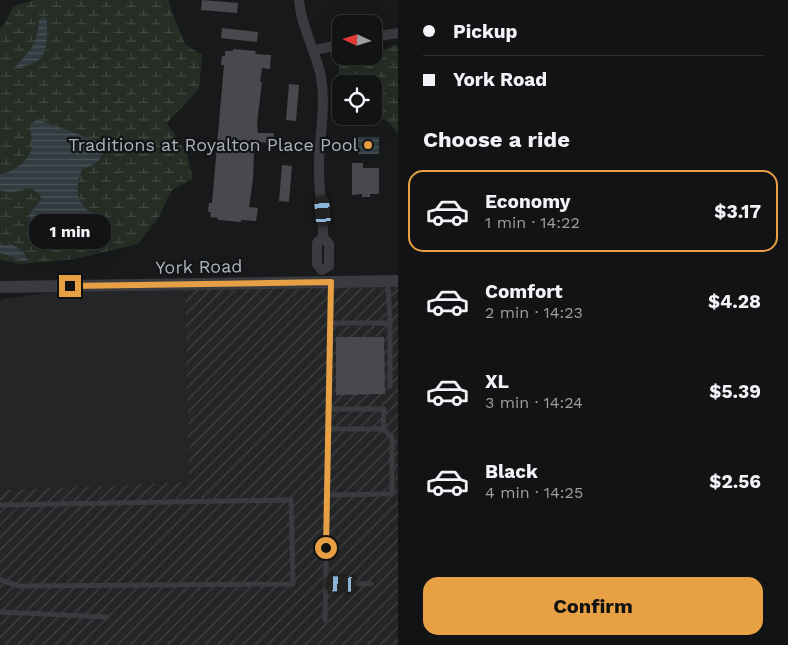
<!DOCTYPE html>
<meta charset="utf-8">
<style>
body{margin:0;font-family:"Work Sans",sans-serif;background:#1f2022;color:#f1f3f6;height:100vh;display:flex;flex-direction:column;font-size:19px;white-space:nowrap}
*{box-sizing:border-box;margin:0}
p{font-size:16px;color:#9c9ea0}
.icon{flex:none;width:28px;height:28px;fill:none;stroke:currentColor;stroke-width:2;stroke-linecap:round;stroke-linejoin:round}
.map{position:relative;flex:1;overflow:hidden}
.details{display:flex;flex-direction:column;background:#121314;width:390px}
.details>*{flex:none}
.guide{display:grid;align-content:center;height:110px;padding:0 25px;background:#121314}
.needle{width:32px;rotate:274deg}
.buttons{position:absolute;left:332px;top:15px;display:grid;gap:10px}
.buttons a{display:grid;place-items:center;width:50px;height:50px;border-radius:10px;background:#121314;box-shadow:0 5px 20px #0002,0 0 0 1px #313234;font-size:25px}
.end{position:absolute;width:22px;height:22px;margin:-11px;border:6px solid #e7a044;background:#111;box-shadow:0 0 0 2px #111}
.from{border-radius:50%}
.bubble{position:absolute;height:35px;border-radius:15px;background:#121314;box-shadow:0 5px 20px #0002,0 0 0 1px #313234;font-size:16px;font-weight:700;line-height:35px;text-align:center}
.car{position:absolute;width:15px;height:30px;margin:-15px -8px;border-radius:6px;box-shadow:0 0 4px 1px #0007;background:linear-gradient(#222 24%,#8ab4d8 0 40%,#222 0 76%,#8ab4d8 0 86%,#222 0)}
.guide b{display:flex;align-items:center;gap:18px;height:48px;font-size:19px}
.guide b+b{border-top:1px solid #313234}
.guide i{width:12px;height:12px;background:#f1f3f6}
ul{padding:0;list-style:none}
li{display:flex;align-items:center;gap:15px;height:82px;margin:0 10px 8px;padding:0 15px;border:2px solid transparent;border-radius:15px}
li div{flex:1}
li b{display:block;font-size:19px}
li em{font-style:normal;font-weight:700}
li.on{border-color:#e7a044}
li>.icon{width:45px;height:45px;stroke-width:1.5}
h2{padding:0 25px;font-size:22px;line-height:60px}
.primary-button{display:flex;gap:10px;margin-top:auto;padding:10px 25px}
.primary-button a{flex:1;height:58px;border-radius:15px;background:#e7a044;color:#111;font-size:20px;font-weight:700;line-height:58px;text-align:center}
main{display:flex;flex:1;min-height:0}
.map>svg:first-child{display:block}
.built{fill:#242527}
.industrial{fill:url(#industrial-furrows)}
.wetland{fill:url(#wetland-marsh)}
.water{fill:url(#water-rules)}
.building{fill:#47494d}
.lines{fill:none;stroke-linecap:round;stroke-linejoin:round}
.service{stroke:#3a3b3f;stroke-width:5}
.minor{stroke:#3a3b3f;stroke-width:10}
.tertiary{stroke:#3a3b3f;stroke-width:12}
.route{stroke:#e7a044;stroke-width:6}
.poi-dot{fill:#e7a044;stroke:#131415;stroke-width:2}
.labels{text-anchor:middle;stroke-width:4.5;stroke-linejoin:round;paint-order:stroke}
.poi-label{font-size:18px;fill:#acb1b9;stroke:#131415;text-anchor:end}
.street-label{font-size:18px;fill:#acb1b9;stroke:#131415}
</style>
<main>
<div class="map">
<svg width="398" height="645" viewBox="0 0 398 645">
<defs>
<pattern id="industrial-furrows" width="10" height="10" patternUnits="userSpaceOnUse" patternTransform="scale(1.25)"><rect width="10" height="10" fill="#242527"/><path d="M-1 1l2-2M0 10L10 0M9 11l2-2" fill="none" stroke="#414244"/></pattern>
<pattern id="wetland-marsh" width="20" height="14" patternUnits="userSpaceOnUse" patternTransform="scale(1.25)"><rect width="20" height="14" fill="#252d25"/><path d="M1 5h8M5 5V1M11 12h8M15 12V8" fill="none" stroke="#424943"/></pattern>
<pattern id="water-rules" width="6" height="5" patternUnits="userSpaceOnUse" patternTransform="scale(1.25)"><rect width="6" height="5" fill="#313b40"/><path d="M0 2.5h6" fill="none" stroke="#4c555a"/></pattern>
</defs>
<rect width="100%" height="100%" fill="#18191a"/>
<path class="built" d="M185 290 189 482 0 490V301L3 299 46 293Z"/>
<path class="industrial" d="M398 287V645H0V490L189 482 185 290Z"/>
<path class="wetland" d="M34 0H169L173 15 185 44 202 55 199 89 167 123 187 154 193 179 172 190 159 217 138 244 75 259 20 264 0 260V28L5 24 13 6Z
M396 45 398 46V134L390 124 374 113V84H341V92L338 90 339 64 362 56H374V53Z"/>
<path class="water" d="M43 17 47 20C47 48 49 64 16 67 20 60 25 57 29 51 37 42 38 31 39 20Z
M37 119 104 144C104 154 100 161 91 166 88 167 85 167 83 169 80 172 79 179 78 184 75 204 90 214 106 221L107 232 102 235 79 238 55 245 51 238 31 228 29 214 41 200 40 195C27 183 27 190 13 192 9 193 4 191 0 190V174C13 172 31 161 32 145 32 139 30 131 30 125Z
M358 137H379V154H358Z
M0 243 5 246 10 243 23 251 28 262 0 253Z"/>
<path class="building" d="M202 0 238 3 237 13 201 10Z
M222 28 258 32 257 42 221 38Z
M233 49 256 51 255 54 271 55 270 69 262 68 260 82H262L257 123 258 133H274L273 143 258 142 254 151 253 179 249 207 258 208 256 221 241 220V222L218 220V218L210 217 211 212H208L209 203H212L224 65H221L222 56H225V51H233Z
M289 84 299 85 296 121 286 120Z
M352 163H363V168H379V194H370V197H362V194L352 195Z
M282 165 292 166 289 202 279 201Z
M336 337H384L385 394 336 395Z"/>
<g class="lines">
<path class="service" d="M330 323H390L388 283
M390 323V386
M329 409H384L383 429
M327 495 392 494V437L383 429H329
M0 505 291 500 293 584 19 586 0 580
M326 583 371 584
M0 612 107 617
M325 620 331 282"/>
<path class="minor" d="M299 0C301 27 316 51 321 77 326 105 320 133 319 161 318 186 323 212 323 237L329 244V266L322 270 317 264V243L323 237
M374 37 398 33
M313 50 341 45"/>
<path class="tertiary" d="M0 287 398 281"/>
</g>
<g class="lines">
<path class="route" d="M70 286 331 282 326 548"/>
</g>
<circle class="poi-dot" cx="368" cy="145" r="5"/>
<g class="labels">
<g class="poi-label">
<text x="358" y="151">Traditions at Royalton Place Pool</text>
</g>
<g class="street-label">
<text transform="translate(199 267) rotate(-1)" y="6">York Road</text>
</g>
</g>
</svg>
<div class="buttons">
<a><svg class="needle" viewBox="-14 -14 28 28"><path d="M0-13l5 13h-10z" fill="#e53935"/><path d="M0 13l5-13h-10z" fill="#9c9ea0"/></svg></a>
<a><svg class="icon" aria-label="locate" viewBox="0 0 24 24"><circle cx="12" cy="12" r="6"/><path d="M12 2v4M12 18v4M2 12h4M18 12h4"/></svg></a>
</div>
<i class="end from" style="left:326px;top:548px"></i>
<i class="end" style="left:70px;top:286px"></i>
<div class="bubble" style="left:29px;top:214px;width:82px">1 min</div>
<i class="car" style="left:323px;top:211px;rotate:355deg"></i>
<i class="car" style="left:341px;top:584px;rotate:272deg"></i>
</div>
<section class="details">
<div class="guide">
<b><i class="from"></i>Pickup</b>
<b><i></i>York Road</b>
</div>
<h2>Choose a ride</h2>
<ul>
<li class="on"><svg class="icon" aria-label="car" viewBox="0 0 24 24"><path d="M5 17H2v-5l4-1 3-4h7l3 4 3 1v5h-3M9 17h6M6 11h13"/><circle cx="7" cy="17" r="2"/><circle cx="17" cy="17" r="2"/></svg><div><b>Economy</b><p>1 min · 14:22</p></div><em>$3.17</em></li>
<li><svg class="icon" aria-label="car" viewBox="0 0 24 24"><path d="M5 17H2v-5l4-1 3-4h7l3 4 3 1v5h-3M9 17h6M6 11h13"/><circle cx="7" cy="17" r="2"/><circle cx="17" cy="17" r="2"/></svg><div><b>Comfort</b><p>2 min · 14:23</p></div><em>$4.28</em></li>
<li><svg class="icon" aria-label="car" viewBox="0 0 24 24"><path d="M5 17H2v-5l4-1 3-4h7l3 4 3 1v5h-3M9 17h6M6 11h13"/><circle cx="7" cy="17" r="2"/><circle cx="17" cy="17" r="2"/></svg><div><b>XL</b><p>3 min · 14:24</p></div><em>$5.39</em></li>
<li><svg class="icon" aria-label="car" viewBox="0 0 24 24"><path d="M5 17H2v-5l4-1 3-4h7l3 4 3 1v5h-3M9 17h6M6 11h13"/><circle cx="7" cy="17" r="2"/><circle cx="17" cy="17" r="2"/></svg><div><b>Black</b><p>4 min · 14:25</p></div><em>$2.56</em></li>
</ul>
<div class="primary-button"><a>Confirm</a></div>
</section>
</main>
